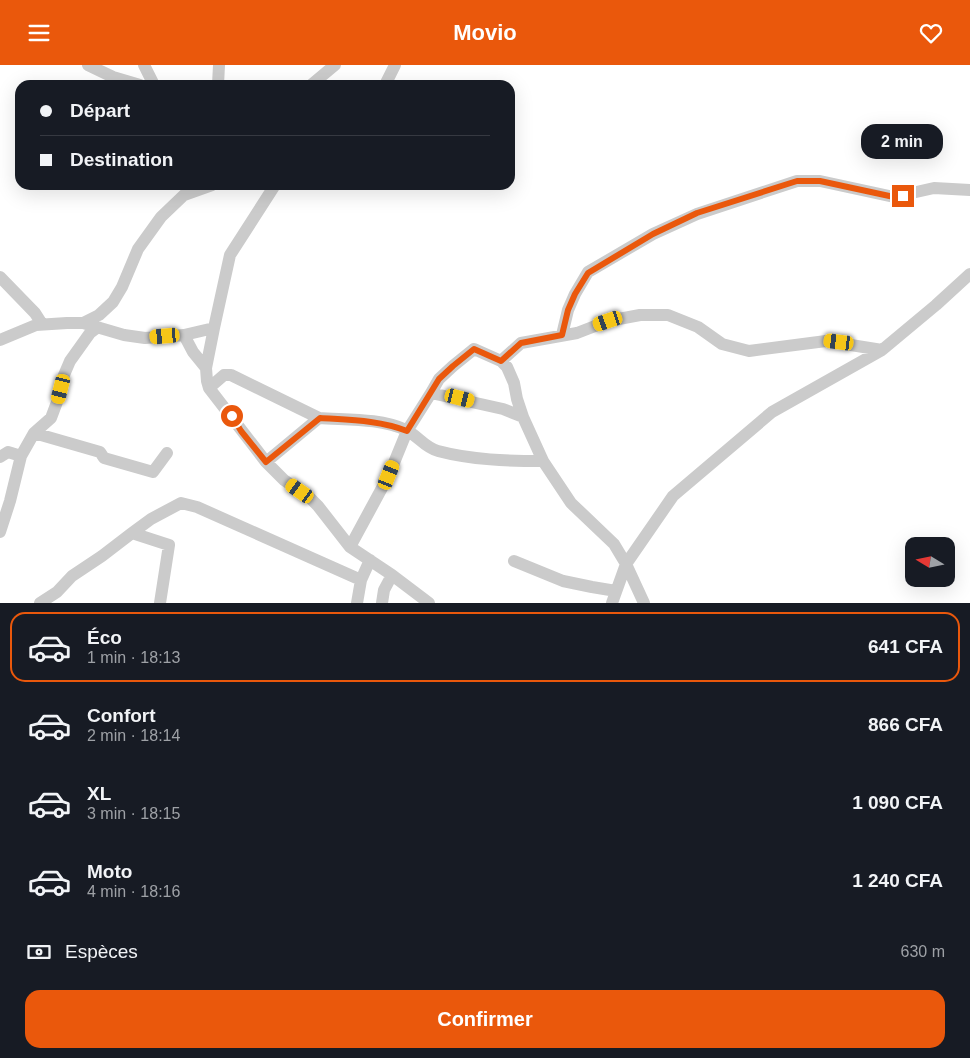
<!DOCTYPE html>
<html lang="fr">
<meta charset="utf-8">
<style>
body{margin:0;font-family:Helvetica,sans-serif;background:#242831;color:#f1f3f6;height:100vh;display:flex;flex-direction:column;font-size:19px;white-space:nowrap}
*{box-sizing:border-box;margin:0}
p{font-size:16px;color:#9ea1a6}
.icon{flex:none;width:28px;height:28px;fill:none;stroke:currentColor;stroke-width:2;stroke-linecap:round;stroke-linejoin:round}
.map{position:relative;height:538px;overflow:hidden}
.side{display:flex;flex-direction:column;background:#171b24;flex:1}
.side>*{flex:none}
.hud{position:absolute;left:15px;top:15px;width:500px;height:110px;border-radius:15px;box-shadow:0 5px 20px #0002;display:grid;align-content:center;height:110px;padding:0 25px;background:#171b24}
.needle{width:32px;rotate:280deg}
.fabs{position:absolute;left:905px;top:472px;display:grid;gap:10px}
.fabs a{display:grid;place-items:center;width:50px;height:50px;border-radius:10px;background:#171b24;box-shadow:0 5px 20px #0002;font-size:25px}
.end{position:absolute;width:22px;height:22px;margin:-11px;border:6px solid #ea580c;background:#fff;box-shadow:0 0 0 2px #fff}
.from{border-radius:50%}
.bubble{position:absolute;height:35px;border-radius:15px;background:#171b24;box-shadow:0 5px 20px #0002;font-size:16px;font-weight:700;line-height:35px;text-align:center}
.car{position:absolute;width:15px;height:30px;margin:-15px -8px;border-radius:6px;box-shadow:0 0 4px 1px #0007;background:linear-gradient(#f5c518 24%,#345 0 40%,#f5c518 0 76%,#345 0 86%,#f5c518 0)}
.hud b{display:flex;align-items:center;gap:18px;height:48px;font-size:19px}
.hud b+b{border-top:1px solid #363941}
.hud i{width:12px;height:12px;background:#f1f3f6}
ul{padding:9px 0 0;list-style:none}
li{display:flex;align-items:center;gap:15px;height:70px;margin:0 10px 8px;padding:0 15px;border:2px solid transparent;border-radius:15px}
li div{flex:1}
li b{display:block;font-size:19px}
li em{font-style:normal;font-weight:700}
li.selected{border-color:#ea580c}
li>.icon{width:45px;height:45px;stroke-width:1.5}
.pay{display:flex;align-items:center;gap:12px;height:55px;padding:0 25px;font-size:19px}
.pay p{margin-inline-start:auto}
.button{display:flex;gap:10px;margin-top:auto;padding:10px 25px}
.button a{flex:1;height:58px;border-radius:15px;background:#ea580c;color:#fff;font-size:20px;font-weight:700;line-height:58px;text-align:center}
header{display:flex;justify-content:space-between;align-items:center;height:65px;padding:0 25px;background:#ea580c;color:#fff;font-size:22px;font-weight:700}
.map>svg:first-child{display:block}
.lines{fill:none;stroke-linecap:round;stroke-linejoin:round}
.minor{stroke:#cbcbcb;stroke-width:12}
.route{stroke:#ea580c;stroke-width:6}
</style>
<header><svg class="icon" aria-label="menu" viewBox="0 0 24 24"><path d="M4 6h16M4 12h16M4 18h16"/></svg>Movio<svg class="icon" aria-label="heart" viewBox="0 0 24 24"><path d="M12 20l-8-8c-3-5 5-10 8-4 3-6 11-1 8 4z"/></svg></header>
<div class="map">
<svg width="970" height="538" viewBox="0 0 970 538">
<rect width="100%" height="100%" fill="#fff"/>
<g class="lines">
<path class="minor" d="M88 0 113 12 140 20
M144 0 154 20
M218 20 219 0
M311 20 335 0
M385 20 395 0
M0 212 35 248 42 259
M83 258 99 250 113 237 122 222 138 184 161 152 184 130 212 120
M184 270 214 263 230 190 275 120
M562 270 568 245 575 229 588 207 653 169 697 149 797 116H820L894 132 934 123 970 125
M0 275 36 260 67 258H83L124 270 145 273 184 270 193 287 206 303 207 316 209 323 266 397 284 415 309 432 318 441 350 482 392 510 429 538
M501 296 521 278 577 268 608 256 640 250H668L698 262 722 279 749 286 826 276 882 285
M206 303 214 263
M209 323 224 310H231L319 353
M431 328 503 344 523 352 543 396 571 438 614 479 626 499 644 538
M34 368 100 387 104 393 153 407 167 388
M0 392 8 387 21 391 34 368 51 353 57 337 64 310 70 296 90 268 98 262
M266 397 319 353C347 355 380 353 406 365 417 370 425 383 438 386 472 395 508 396 543 396
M0 467 10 436 21 391
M132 468 169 480 160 538
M350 482 389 410 407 366 431 328 439 314 453 301 474 284 501 296 507 302 514 318 517 334 523 352
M514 496 563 516 592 522 616 526
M40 538 57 527 72 511 102 491 132 468 151 454 181 438 197 442 361 515
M357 538 361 515 370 495
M382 538 384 525 392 510
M612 538 626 499 673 431 772 347 882 285 936 240 970 209"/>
</g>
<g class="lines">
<path class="route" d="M232 351 241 366 266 397 320 353C349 355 379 355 407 366L439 314 453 301 474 284 501 296 521 278 562 270 568 245 575 229 588 208 653 169 697 148 797 116H820L894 132 903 131"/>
</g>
</svg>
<div class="fabs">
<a><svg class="needle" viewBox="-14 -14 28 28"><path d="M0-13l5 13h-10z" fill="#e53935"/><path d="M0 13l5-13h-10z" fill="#9ea1a6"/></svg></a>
</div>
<i class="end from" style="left:232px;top:351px"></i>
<i class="end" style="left:903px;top:131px"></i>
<div class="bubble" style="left:861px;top:59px;width:82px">2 min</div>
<i class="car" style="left:608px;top:256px;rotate:251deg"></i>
<i class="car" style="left:165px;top:271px;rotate:265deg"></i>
<i class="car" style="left:839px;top:277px;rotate:277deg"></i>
<i class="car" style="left:61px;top:324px;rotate:194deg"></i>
<i class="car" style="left:460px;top:333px;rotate:104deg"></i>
<i class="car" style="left:389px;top:410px;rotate:22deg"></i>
<i class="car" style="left:300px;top:426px;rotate:305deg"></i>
<div class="hud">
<b><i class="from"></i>Départ</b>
<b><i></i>Destination</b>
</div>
</div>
<section class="side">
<ul>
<li class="selected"><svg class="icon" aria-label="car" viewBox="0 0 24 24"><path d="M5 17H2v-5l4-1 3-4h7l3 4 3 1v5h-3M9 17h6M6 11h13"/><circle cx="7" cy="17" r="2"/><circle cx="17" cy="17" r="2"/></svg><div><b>Éco</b><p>1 min · 18:13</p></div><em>641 CFA</em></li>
<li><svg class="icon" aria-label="car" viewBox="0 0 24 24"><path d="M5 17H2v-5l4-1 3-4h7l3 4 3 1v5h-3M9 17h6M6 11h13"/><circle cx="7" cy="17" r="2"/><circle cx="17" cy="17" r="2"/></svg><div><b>Confort</b><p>2 min · 18:14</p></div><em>866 CFA</em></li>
<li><svg class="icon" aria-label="car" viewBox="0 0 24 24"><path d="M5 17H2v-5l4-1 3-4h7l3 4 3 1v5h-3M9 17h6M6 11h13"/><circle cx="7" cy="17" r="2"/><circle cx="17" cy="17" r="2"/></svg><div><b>XL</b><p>3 min · 18:15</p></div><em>1 090 CFA</em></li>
<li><svg class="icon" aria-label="car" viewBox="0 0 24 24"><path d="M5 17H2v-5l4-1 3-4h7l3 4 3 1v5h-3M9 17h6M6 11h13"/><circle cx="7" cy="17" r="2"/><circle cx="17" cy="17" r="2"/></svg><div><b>Moto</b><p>4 min · 18:16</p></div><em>1 240 CFA</em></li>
</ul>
<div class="pay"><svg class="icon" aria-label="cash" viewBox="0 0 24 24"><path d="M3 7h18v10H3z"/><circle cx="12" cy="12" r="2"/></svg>Espèces<p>630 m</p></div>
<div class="button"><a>Confirmer</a></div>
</section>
